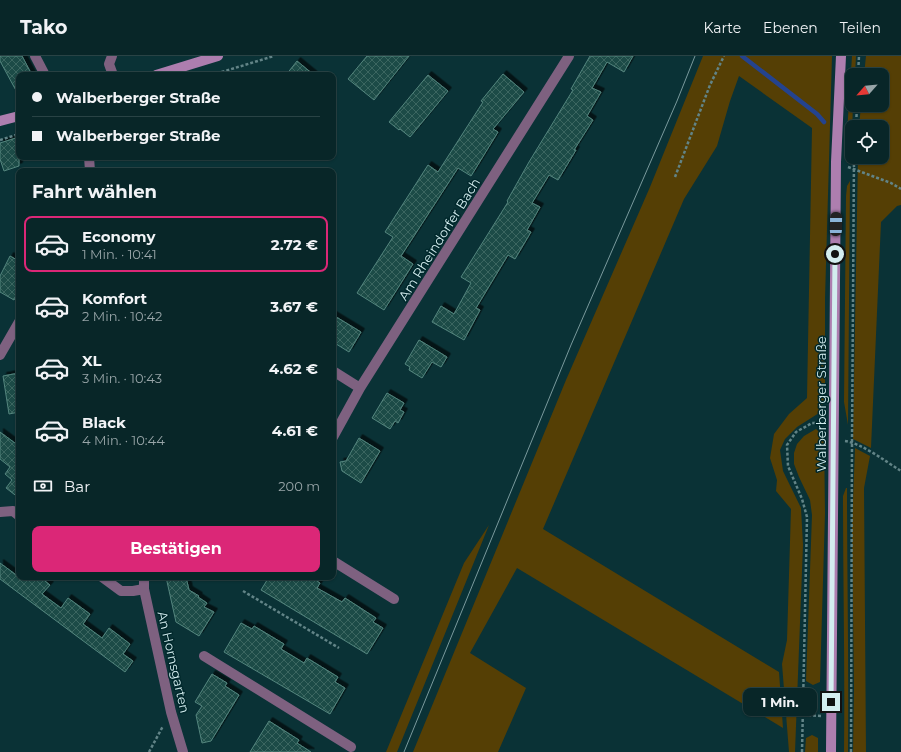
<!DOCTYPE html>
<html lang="de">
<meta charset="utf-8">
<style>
body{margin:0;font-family:Montserrat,sans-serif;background:#112e30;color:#f1f3f6;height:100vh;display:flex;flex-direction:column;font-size:15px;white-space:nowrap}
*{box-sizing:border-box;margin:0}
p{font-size:13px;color:#98a5a8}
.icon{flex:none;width:22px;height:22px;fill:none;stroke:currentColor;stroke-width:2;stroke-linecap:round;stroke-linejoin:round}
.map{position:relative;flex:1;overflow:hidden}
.side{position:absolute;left:16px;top:112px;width:320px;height:412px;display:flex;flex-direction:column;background:#082628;border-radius:8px;box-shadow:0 1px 3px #0004,0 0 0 1px #294345}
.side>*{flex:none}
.hud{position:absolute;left:16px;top:16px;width:320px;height:88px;border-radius:8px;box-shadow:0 1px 3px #0004,0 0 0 1px #294345;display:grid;align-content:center;height:88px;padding:0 16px;background:#082628}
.needle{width:26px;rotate:243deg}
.controls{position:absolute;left:845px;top:12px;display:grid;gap:8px}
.controls a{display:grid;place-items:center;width:44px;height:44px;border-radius:8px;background:#082628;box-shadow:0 1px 3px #0004,0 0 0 1px #294345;font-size:20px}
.end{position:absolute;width:18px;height:18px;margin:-9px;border:5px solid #d3edef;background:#111;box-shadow:0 0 0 2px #111}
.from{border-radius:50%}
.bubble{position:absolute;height:28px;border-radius:8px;background:#082628;box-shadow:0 1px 3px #0004,0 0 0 1px #294345;font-size:13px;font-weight:700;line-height:28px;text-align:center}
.car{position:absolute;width:12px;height:24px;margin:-12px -6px;border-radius:5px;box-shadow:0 0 3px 1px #0007;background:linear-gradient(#222 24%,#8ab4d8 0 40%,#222 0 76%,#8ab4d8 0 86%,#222 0)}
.hud b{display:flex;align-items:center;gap:14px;height:38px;font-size:15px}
.hud b+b{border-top:1px solid #294345}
.hud i{width:10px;height:10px;background:#f1f3f6}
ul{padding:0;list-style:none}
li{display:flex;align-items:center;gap:12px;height:56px;margin:0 8px 6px;padding:0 8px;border:2px solid transparent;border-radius:8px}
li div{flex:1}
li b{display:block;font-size:15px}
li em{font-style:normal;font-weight:700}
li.on{border-color:#db2777}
li>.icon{width:36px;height:36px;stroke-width:1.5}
h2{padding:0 16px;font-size:18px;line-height:48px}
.pay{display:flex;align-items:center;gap:10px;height:44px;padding:0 16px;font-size:15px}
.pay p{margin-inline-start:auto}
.primary-button{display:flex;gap:8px;margin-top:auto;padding:8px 16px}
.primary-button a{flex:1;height:46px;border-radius:8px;background:#db2777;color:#fff;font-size:16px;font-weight:700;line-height:46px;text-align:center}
header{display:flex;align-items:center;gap:24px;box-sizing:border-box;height:56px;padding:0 20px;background:#082628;border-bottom:1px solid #294345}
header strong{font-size:19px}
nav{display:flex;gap:22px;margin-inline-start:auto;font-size:14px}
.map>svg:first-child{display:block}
.green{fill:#553f05}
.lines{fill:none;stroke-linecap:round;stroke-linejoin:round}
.stream{stroke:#24438e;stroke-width:4.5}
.building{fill:url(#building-cross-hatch);stroke:#54857e;filter:url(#shadow)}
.path{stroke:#628487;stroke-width:2.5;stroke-dasharray:3 2;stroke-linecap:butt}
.street{stroke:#7e6180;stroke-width:10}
.secondary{stroke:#ad7eaf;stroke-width:10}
.tram{stroke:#7a9a9d;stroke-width:1}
.route{stroke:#d3edef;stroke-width:5}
.labels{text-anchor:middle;stroke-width:3;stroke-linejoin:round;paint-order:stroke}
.street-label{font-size:13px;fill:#d3edef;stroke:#00282c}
</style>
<header>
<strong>Tako</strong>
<nav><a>Karte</a><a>Ebenen</a><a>Teilen</a></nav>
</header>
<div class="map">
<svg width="901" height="696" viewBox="0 0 901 696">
<defs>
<pattern id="building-cross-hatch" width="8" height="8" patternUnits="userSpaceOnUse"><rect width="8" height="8" fill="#1a4c46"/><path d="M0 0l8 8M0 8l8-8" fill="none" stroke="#3a6661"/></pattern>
<filter id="shadow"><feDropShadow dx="3.5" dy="-3.5" stdDeviation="0" flood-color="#0009"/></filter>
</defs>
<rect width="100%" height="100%" fill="#0a3236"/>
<path class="green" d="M703 0H832L825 243V342L819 357 797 371 785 383 780 394 783 415 801 452 803 489 795 696H789L782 608 787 584 791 453 776 435 777 424 770 402 774 378 789 358 807 342 812 72 739 20 730 45 717 90 684 143 543 473 779 616 783 672 517 512 470 597 526 632 498 696H413L566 324 650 131Z
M852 0H856L855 19H852V49H853L851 102 847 98V77Z
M866 0H901V149L897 150 881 166 871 392 853 383 858 101H882V71H859L861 49H882V19H864Z
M850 125 848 369 844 346 846 140 847 130Z
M816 373 824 380 825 457 820 626 813 629 806 625 812 459 810 444 799 421 794 408V397L797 388 804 380Z
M855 392 870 400 864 432 866 696H853L854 633 852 472Z
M846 432H847C847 520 849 608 848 696H844C845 611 843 525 843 440Z
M489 469 397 696H386L464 507Z
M812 679 818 682V696H805L806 682Z"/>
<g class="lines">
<path class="stream" d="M742 0 817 58 824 66"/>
</g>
<path class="building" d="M0 0H22L32 19H19V40L0 5Z
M367 0H409L374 44 348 23Z
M590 0H633L624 16 607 6 592 32 601 36 587 60 593 64 574 94H576L558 124 549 119 532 147 540 151 527 174 531 176 515 203 508 199 476 252 480 254 464 284 432 266 441 250 454 258 471 227 461 221 508 146 507 145 529 106 573 34 571 33Z
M297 5 314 19H286Z
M503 18 524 36 493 73 498 76 471 120 458 112 436 146 401 200 413 208 384 254 357 237 393 181 385 176 428 109 438 116 483 46 481 45Z
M428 19 448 35 410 81 400 73 399 74 389 66Z
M19 81V110L4 115 0 103V87Z
M10 200 19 205V235L14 244 0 236V220Z
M333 259 361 276 349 296 333 286Z
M419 284 447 301 441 311 432 306 422 322 409 314 410 311 405 308Z
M19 317V356L9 358 3 320Z
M387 337 404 347 400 354 404 356 398 367 395 365 390 373 372 362Z
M0 376 19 390V442L6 432 12 424 5 418 10 411 0 403Z
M359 382 380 395 361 427 342 415 340 406 346 405Z
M0 507 19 521H40L50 529 42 538 61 552 68 542 90 558 83 568 102 582 109 572 130 588 123 598 133 605 125 616 0 523Z
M166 521H186L189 534 199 540 198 541 207 547 204 551 214 556 199 580 176 566Z
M269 521H311L320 527 317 532 342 546 345 542 376 562 373 566 383 572 367 598 261 534Z
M241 567 252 573 254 570 284 588 281 593 304 607 307 602 338 621 335 626 345 632 330 658 224 596Z
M212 618 227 627 225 630 239 639 211 685 202 687 196 659 202 650 195 646Z
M269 665 299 684 297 687 311 696H250Z"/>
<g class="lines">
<path class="path" d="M212 19 274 0
M858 19 859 0
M856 71 857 49
M0 84 19 78
M848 111 891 127 901 133
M675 121 710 29 724 0
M19 299V300
M845 385C863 388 885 405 901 415
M243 535 339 592
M803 659 821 660
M149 696 163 670
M802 696 807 461 802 443 788 410 787 389 796 376 812 367H823
M851 696 852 386 854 101"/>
<path class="street" d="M35 0 45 19
M112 0 109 8 113 19
M89 101 90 115
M0 299 19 266
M333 315 360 332
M333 381 360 332 569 0
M0 456 13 455 19 460
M333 505 394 543
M102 521 121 535H133L144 533
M144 521V533L171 656 183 696
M204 600 351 691"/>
<path class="secondary" d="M156 19 218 0
M0 65 19 60
M831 696 836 106 841 0"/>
<path class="tram" d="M404 696 571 289 677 45 695 0"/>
</g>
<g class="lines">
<path class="route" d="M831 646 835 198"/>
</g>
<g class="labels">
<g class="street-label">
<text transform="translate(439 183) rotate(-58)" y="5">Am Rheindorfer Bach</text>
<text transform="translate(821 348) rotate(-90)" y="5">Walberberger Straße</text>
<text transform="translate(174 606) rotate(77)" y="5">An Hornsgarten</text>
</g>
</g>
</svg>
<div class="controls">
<a><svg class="needle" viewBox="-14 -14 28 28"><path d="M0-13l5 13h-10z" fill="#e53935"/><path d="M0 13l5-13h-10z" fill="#98a5a8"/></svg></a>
<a><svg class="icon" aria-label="locate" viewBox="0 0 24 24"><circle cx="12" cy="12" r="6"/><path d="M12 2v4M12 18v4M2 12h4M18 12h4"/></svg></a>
</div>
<i class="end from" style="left:835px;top:198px"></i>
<i class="end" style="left:831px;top:646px"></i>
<div class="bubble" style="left:743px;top:632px;width:74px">1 Min.</div>
<i class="car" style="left:836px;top:168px;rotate:1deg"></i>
<div class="hud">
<b><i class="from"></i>Walberberger Straße</b>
<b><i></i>Walberberger Straße</b>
</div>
<section class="side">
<h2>Fahrt wählen</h2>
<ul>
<li class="on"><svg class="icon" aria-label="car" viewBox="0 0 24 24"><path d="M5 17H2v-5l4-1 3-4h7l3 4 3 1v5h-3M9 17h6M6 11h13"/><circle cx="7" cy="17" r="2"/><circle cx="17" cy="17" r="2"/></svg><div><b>Economy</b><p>1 Min. · 10:41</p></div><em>2.72 €</em></li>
<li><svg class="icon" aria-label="car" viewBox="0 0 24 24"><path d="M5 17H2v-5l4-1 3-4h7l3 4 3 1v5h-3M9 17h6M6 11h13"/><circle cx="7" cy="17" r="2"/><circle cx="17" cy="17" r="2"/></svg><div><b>Komfort</b><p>2 Min. · 10:42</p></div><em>3.67 €</em></li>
<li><svg class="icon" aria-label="car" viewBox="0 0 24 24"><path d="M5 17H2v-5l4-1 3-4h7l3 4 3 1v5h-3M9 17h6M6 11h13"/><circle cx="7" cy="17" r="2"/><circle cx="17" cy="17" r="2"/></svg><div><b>XL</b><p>3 Min. · 10:43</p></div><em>4.62 €</em></li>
<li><svg class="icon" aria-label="car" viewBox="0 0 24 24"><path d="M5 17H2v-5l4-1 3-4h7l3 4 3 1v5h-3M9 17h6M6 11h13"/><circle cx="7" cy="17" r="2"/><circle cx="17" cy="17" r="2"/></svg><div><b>Black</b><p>4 Min. · 10:44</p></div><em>4.61 €</em></li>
</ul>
<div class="pay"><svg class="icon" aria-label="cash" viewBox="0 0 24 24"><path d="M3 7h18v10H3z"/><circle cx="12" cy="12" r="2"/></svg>Bar<p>200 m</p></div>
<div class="primary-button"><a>Bestätigen</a></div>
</section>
</div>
